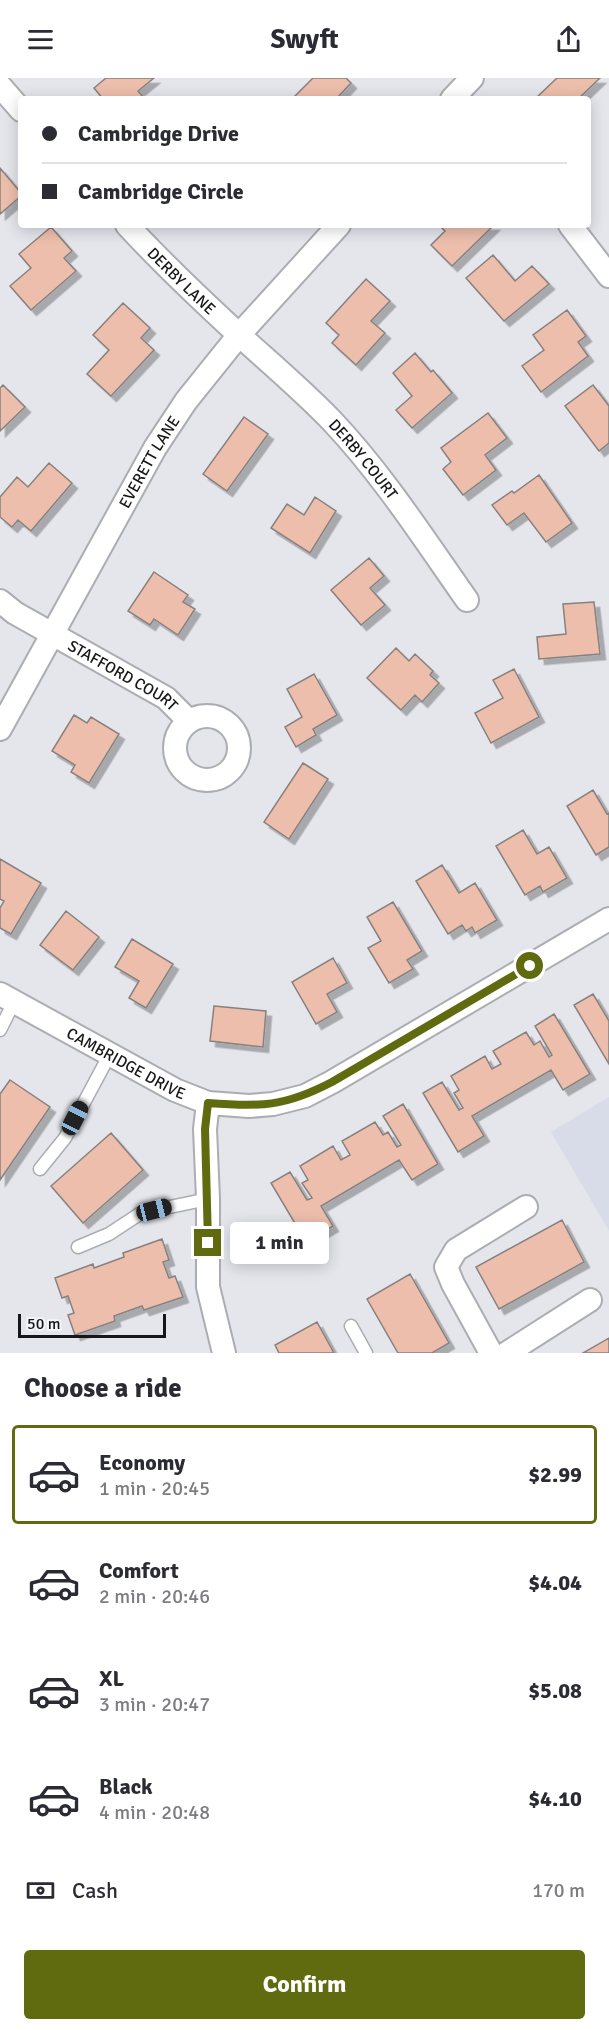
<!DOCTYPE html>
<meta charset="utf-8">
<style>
body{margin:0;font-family:Signika,sans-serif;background:#f7f7f7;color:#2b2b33;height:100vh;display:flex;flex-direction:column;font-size:22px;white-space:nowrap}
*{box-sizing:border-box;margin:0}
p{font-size:20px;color:#7c7c81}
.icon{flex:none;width:33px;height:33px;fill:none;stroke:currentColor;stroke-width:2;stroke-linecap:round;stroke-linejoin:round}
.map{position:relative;height:1275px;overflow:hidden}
.side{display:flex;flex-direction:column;background:#fff;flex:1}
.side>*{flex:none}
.hud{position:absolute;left:18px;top:18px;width:573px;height:132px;border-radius:6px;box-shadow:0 3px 15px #0003;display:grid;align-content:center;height:132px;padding:0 24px;background:#fff}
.scale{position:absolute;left:18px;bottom:15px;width:148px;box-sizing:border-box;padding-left:6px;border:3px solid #161618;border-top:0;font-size:16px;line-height:21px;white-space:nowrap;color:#161618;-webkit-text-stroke:4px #f2f4fa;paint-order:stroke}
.end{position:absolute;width:27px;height:27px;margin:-14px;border:8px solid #606a0f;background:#fff;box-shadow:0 0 0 3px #fff}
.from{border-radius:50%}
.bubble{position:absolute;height:42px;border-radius:6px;background:#fff;box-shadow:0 3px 15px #0003;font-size:20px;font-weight:800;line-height:42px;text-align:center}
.car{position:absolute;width:18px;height:36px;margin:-18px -9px;border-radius:8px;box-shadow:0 0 4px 2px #0007;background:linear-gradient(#222 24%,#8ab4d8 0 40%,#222 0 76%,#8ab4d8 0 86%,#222 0)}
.hud b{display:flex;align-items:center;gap:21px;height:57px;font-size:22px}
.hud b+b{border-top:2px solid #e1e1e2}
.hud i{width:15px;height:15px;background:#2b2b33}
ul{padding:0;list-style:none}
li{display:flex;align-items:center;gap:18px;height:99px;margin:0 12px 9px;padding:0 12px;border:3px solid transparent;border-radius:6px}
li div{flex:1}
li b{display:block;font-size:22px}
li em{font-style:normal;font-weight:800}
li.active{border-color:#606a0f}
li>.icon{width:54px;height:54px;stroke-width:1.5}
h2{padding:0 24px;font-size:27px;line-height:72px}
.pay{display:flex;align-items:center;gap:15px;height:66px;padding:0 24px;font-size:22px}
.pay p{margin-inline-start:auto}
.primary-button{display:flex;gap:12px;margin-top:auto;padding:12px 24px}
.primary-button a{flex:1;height:69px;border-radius:6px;background:#606a0f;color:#fff;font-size:24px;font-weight:800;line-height:69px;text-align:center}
header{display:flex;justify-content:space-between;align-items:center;height:78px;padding:0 24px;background:#fff;font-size:27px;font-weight:800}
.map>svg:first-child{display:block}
.built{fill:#d8dce9}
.building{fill:#edbeac;stroke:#87817f;stroke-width:1.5;filter:url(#shadow)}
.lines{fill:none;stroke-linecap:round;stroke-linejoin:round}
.lane-casing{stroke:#abadb2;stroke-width:15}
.street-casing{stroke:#abadb2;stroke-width:26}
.lane{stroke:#fff;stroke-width:12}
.street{stroke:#fff;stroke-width:22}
.route{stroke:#606a0f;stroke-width:8}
.labels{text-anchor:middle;stroke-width:4.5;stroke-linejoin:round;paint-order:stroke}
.street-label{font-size:16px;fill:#161618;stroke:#f2f4fa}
</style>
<header><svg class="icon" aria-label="menu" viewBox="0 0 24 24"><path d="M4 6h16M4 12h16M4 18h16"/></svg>Swyft<svg class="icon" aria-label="share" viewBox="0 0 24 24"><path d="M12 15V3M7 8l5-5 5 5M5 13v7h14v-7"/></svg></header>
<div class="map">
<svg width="609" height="1275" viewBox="0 0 609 1275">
<defs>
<filter id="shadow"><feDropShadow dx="5.5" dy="5.5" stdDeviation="0" flood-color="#0004"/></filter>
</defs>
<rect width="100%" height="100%" fill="#e5e6ec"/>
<path class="built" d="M609 1019V1153L551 1054Z"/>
<path class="building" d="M106 0H154L138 13 145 21H103L94 10Z
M313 0H346L351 5 336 21H292Z
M557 0H600L578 21H535Z
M0 90 21 115V118L0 136Z
M439 147H494L452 188 431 167 445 153Z
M51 149 72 173 64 180 76 193 31 232 10 208 31 190 19 176Z
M493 177 515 203 532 188 549 206 504 243 466 200Z
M366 201 390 223 371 243 385 255 356 287 332 265 339 257 326 245Z
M123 225 150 250 141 260 154 272 111 318 87 296 109 272 93 257Z
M567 232 586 258 578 264 588 278 541 314 522 288 544 272 533 257Z
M415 275 431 294 433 292 452 315 412 350 396 332 412 318 393 295Z
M3 307 25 329 0 353V310Z
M593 307 609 328V365L599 373 565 328Z
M488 335 507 360 485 377 496 392 463 417 443 391 451 384 441 370Z
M244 339 268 356 227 413 203 396Z
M49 385 72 405 31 453 18 442 12 449 0 439V419L17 399 28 409Z
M539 397 572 445 546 464 524 435 507 447 492 427 512 413 514 415Z
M315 419 336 433 310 475 271 450 287 426 304 437Z
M369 480 384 498 370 510 385 527 361 547 331 512Z
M154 494 188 517 183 524 195 531 178 557 154 541 150 547 128 533Z
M594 524 600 576 539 581 537 559 566 556 563 526Z
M396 570 409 583 415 576 433 593 430 597 439 605 422 624 415 617 401 632 367 600Z
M514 591 539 639 491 665 475 635 503 620 493 602Z
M314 596 337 637 313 651 316 657 296 669 285 649 302 639 287 611Z
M74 637 87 645 91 639 119 656 89 705 71 694 75 687 52 673Z
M303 685 328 701 289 761 264 744Z
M593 712 607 736 609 735V769L596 777 567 728Z
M523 752 537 776 549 769 567 800 543 814 540 808 525 817 496 768Z
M0 781 41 805 11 856 0 850V830L4 823 0 821Z
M442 787 459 815 475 805 497 842 475 855 472 849 466 853 462 847 448 856 416 803Z
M393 824 422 873 407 882 413 891 389 905 368 870 381 863 367 839Z
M66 833 99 859 73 892 40 867Z
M132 861 173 886 146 930 129 920 139 903 115 889Z
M333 880 347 905 327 916 337 934 316 946 292 904Z
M593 916 609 943V986L574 927Z
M214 928 266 933 263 969 210 963Z
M554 936 590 996 563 1012 551 992 472 1038 484 1058 458 1074 423 1015 442 1004 459 1032 463 1030 454 1015 459 1012 451 998 485 978 492 991 501 986 493 973 526 954 534 967 540 963 549 979 552 977 535 948Z
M10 1002 50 1029 0 1102V1016Z
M403 1026 438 1086 412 1102 399 1082 321 1128 333 1148 306 1164 271 1105 290 1094 307 1122 312 1120 302 1105 308 1102 300 1088 333 1068 341 1082 350 1077 342 1063 375 1044 383 1057 388 1054 397 1069 401 1067 383 1038Z
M111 1055 143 1092 83 1145 51 1108Z
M562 1142 584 1184 499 1231 476 1189Z
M162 1161 169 1182 163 1184 169 1200 175 1198 183 1219 144 1232 142 1228 114 1238 115 1243 75 1257 68 1237 74 1235 68 1218 62 1220 55 1200 93 1186 94 1190 124 1179 123 1175Z
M410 1196 449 1265 432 1275H398L367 1221Z
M317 1244 334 1275H279L275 1267Z
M609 1260V1275H583Z"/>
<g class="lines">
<defs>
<path id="lane" d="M0 952 14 924
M40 1091 65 1060 110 976
M78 1169 109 1156 141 1135 208 1121
M351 1248 366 1275"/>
<g id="street">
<path d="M0 8 21 32"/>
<path d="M452 21 472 0"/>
<path id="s1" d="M127 147C162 185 200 221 238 256 270 285 302 312 332 343 383 397 424 461 467 522"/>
<path d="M570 147 609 198"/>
<path id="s2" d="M0 523 15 535 166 620 189 643"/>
<circle cx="207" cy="670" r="32"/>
<path id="s3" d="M0 651 155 370 186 323 239 257 339 147"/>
<path id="s4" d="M0 916 175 1012 208 1025 249 1028 273 1026 305 1018 332 1004 609 841"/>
<path d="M208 1025 205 1051 208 1121V1209L224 1275"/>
<path d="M491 1275 453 1206 446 1189 456 1172 526 1129"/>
<path d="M507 1275 590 1222"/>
</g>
</defs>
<use href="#lane" class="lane-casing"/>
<use href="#street" class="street-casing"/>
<use href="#lane" class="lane"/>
<use href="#street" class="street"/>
</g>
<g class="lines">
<path class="route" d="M208 1165 205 1051 208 1025C261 1029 284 1029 332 1004L530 888"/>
</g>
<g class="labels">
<g class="street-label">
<text dy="6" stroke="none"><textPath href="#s1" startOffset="78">DERBY LANE</textPath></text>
<text dy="6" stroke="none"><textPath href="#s1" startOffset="333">DERBY COURT</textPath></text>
<text dy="6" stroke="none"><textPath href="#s3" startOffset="306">EVERETT LANE</textPath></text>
<text dy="6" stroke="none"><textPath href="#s2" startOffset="144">STAFFORD COURT</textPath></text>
<text dy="6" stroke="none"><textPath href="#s4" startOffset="144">CAMBRIDGE DRIVE</textPath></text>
</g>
</g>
</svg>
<div class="scale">50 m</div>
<i class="end from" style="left:530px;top:888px"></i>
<i class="end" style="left:208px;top:1165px"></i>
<div class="bubble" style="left:230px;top:1144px;width:99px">1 min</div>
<i class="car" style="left:75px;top:1040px;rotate:27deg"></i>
<i class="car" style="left:154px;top:1132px;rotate:76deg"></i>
<div class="hud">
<b><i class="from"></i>Cambridge Drive</b>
<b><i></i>Cambridge Circle</b>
</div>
</div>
<section class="side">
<h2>Choose a ride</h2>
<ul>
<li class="active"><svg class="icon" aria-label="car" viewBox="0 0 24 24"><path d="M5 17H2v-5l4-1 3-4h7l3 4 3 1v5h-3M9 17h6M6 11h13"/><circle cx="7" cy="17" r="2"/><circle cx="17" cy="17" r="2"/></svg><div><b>Economy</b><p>1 min · 20:45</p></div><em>$2.99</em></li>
<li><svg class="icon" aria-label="car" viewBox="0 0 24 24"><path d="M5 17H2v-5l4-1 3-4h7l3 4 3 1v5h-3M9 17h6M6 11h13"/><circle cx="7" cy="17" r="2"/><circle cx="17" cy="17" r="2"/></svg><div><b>Comfort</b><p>2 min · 20:46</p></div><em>$4.04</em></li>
<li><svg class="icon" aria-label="car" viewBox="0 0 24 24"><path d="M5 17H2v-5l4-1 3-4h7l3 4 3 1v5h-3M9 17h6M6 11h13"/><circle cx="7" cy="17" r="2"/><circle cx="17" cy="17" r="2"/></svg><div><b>XL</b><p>3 min · 20:47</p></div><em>$5.08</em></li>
<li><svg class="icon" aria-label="car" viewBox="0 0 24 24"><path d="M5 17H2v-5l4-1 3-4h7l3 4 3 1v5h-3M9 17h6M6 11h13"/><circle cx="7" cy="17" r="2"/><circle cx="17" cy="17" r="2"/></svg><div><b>Black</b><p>4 min · 20:48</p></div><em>$4.10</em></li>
</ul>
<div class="pay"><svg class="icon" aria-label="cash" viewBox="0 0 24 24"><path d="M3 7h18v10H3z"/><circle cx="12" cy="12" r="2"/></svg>Cash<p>170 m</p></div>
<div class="primary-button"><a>Confirm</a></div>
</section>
